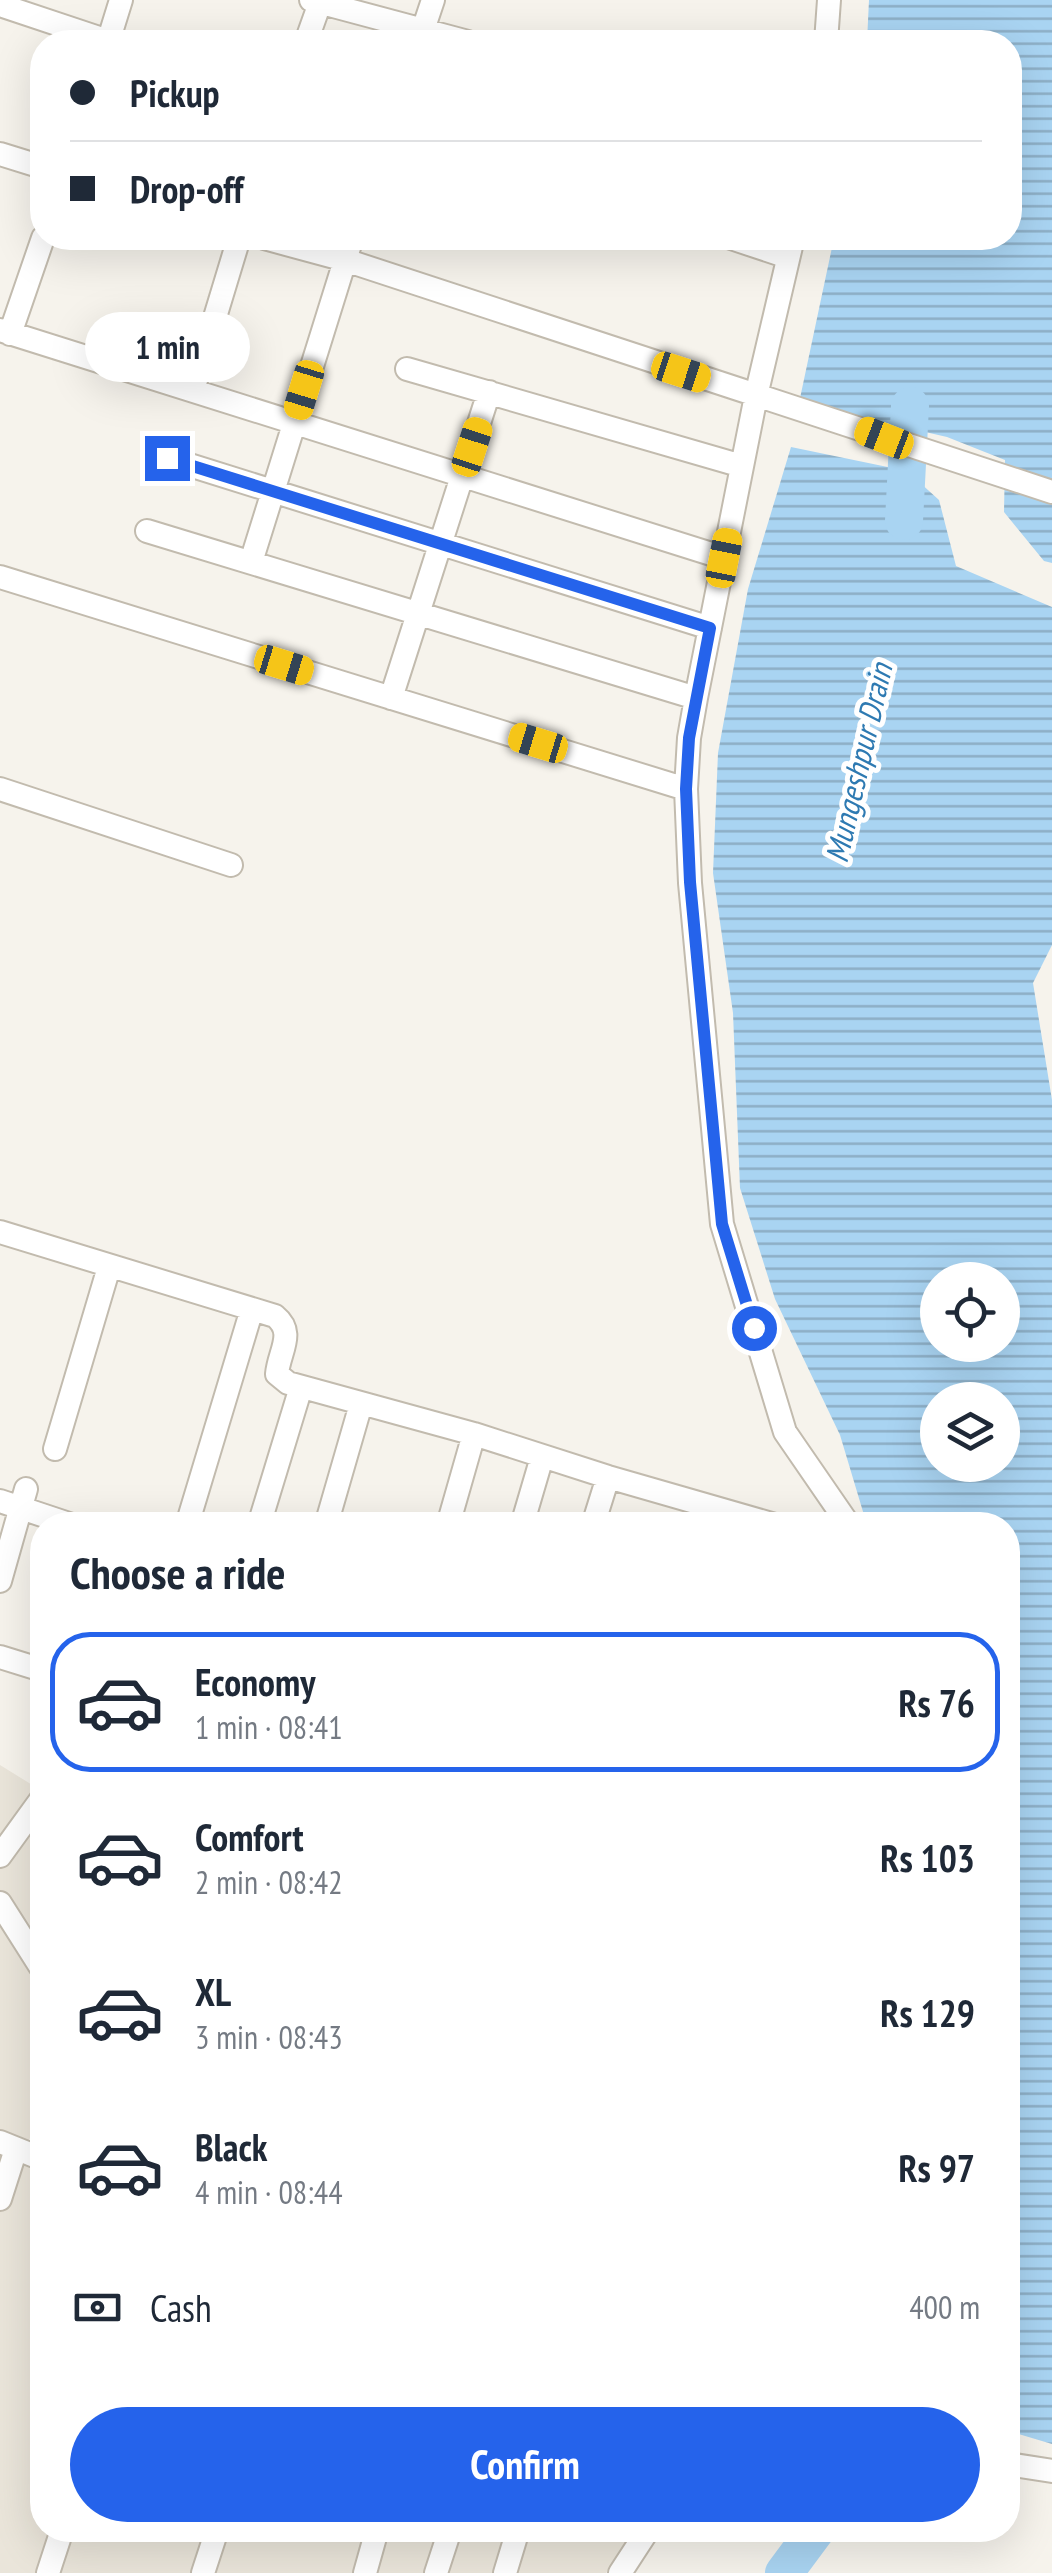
<!DOCTYPE html>
<meta charset="utf-8">
<style>
body{margin:0;font-family:"PT Sans Narrow",sans-serif;background:#f2f2f3;color:#1f2937;height:100vh;display:flex;flex-direction:column;font-size:38px;white-space:nowrap}
*{box-sizing:border-box;margin:0}
p{font-size:32px;color:#747a83}
.icon{flex:none;width:55px;height:55px;fill:none;stroke:currentColor;stroke-width:2;stroke-linecap:round;stroke-linejoin:round}
.map{position:relative;flex:1;overflow:hidden}
.sheet{position:absolute;left:30px;top:1512px;width:990px;height:1030px;display:flex;flex-direction:column;background:#fff;border-radius:40px;box-shadow:0 10px 40px #0002}
.sheet>*{flex:none}
.hud{position:absolute;left:30px;top:30px;width:992px;height:220px;border-radius:40px;box-shadow:0 10px 40px #0002;display:grid;align-content:center;height:220px;padding:0 40px;background:#fff}
.buttons{position:absolute;left:920px;top:1262px;display:grid;gap:20px}
.buttons a{display:grid;place-items:center;width:100px;height:100px;border-radius:50%;background:#fff;box-shadow:0 10px 40px #0002;font-size:50px}
.end{position:absolute;width:45px;height:45px;margin:-22px;border:12px solid #2563eb;background:#fff;box-shadow:0 0 0 5px #fff}
.from{border-radius:50%}
.bubble{position:absolute;height:70px;border-radius:35px;background:#fff;box-shadow:0 10px 40px #0002;font-size:32px;font-weight:700;line-height:70px;text-align:center}
.car{position:absolute;width:30px;height:60px;margin:-30px -15px;border-radius:12px;box-shadow:0 0 8px 2px #0007;background:linear-gradient(#f5c518 24%,#345 0 40%,#f5c518 0 76%,#345 0 86%,#f5c518 0)}
.hud b{display:flex;align-items:center;gap:35px;height:95px;font-size:38px}
.hud b+b{border-top:2px solid #e0e1e3}
.hud i{width:25px;height:25px;background:#1f2937}
ul{padding:0;list-style:none}
li{display:flex;align-items:center;gap:30px;height:140px;margin:0 20px 15px;padding:0 20px;border:5px solid transparent;border-radius:40px}
li div{flex:1}
li b{display:block;font-size:38px}
li em{font-style:normal;font-weight:700}
li.selected{border-color:#2563eb}
li>.icon{width:90px;height:90px;stroke-width:1.5}
h2{padding:0 40px;font-size:45px;line-height:120px}
.pay{display:flex;align-items:center;gap:25px;height:110px;padding:0 40px;font-size:38px}
.pay p{margin-inline-start:auto}
.primary-button{display:flex;gap:20px;margin-top:auto;padding:20px 40px}
.primary-button a{flex:1;height:115px;border-radius:60px;background:#2563eb;color:#fff;font-size:40px;font-weight:700;line-height:115px;text-align:center}
.map>svg:first-child{display:block}
.residential{fill:#eae5da}
.water{fill:url(#water-rules);fill-rule:evenodd}
.lines{fill:none;stroke-linecap:round;stroke-linejoin:round}
.river{stroke:#a9d4f2;stroke-width:38}
.minor-casing{stroke:#c2bbae;stroke-width:26}
.minor{stroke:#fff;stroke-width:22}
.route{stroke:#2563eb;stroke-width:12}
.labels{text-anchor:middle;stroke-width:10;stroke-linejoin:round;paint-order:stroke}
.water-label{font-size:32px;font-style:italic;fill:#2e7ab2;stroke:#fff}
</style>
<div class="map">
<svg width="1052" height="2573" viewBox="0 0 1052 2573">
<defs>
<pattern id="water-rules" width="6" height="5" patternUnits="userSpaceOnUse" patternTransform="scale(2.5)"><rect width="6" height="5" fill="#a9d4f2"/><path d="M0 2.5h6" fill="none" stroke="#8caec5"/></pattern>
</defs>
<rect width="100%" height="100%" fill="#f6f3ec"/>
<path class="residential" d="M0 1765 42 1791V2119L25 2146 0 2133Z
M0 2151 42 2168V2530H636L606 2573H0Z"/>
<path class="water" d="M869 0H1052V563L1044 561 1004 512 1005 460 947 437 799 403 834 238H1010V42H867Z
M791 447 907 471 939 500 956 566 1052 607V945L1033 983 1052 1100V2444L1008 2431V1525H867L840 1435 775 1299 740 1188 733 1013 713 873 718 753 748 589ZM938 1280H1002V1345H938ZM938 1400H1002V1465H938Z"/>
<g class="lines">
<path class="river" d="M904 521 910 406
M784 2573 816 2530"/>
<defs>
<path id="minor" d="M311 0 468 42
M0 5 111 42
M420 39 433 0
M108 42 121 0
M306 42 321 0
M826 42 829 0
M0 154 42 167
M264 238 345 260 1052 492
M731 238 788 257
M793 238 756 396 696 698 689 738 686 789 690 883 722 1224 785 1432 849 1525
M0 330 724 558
M10 334 43 238
M407 369 742 466
M193 390 239 238
M167 458 710 628
M147 531 696 698
M251 562 352 238
M0 577 686 789
M391 698 489 392
M0 789 231 865
M0 1232 275 1316C296 1333 279 1351 277 1374L288 1383 474 1434 608 1477 775 1525
M55 1449 109 1267
M0 1501 72 1525
M187 1525 252 1309
M259 1525 301 1387
M326 1525 361 1404
M448 1525 474 1434
M522 1525 542 1457
M593 1525 608 1477
M0 1581 26 1489
M0 1657 42 1670
M0 1856 42 1798
M0 1903 40 1966
M0 2142 42 2159
M0 2199 16 2149
M1008 2464 1052 2471
M48 2573 62 2530
M203 2573 217 2530
M365 2573 377 2530
M436 2573 450 2530
M505 2573 518 2530
M620 2573 648 2530"/>
</defs>
<use href="#minor" class="minor-casing"/>
<use href="#minor" class="minor"/>
</g>
<g class="lines">
<path class="route" d="M167 458 710 628 689 738 686 789 690 882 722 1224 754 1328"/>
</g>
<g class="labels">
<g class="water-label">
<text transform="translate(859 763) rotate(-77)" y="11">Mungeshpur Drain</text>
</g>
</g>
</svg>
<div class="buttons">
<a><svg class="icon" aria-label="locate" viewBox="0 0 24 24"><circle cx="12" cy="12" r="6"/><path d="M12 2v4M12 18v4M2 12h4M18 12h4"/></svg></a>
<a><svg class="icon" aria-label="layers" viewBox="0 0 24 24"><path d="M12 4l9 5-9 5-9-5zM3 14l9 5 9-5"/></svg></a>
</div>
<i class="end from" style="left:754px;top:1328px"></i>
<i class="end" style="left:167px;top:458px"></i>
<div class="bubble" style="left:85px;top:312px;width:165px">1 min</div>
<i class="car" style="left:681px;top:372px;rotate:108deg"></i>
<i class="car" style="left:304px;top:390px;rotate:197deg"></i>
<i class="car" style="left:884px;top:438px;rotate:291deg"></i>
<i class="car" style="left:472px;top:447px;rotate:18deg"></i>
<i class="car" style="left:724px;top:558px;rotate:11deg"></i>
<i class="car" style="left:284px;top:665px;rotate:107deg"></i>
<i class="car" style="left:538px;top:743px;rotate:287deg"></i>
<div class="hud">
<b><i class="from"></i>Pickup</b>
<b><i></i>Drop-off</b>
</div>
<section class="sheet">
<h2>Choose a ride</h2>
<ul>
<li class="selected"><svg class="icon" aria-label="car" viewBox="0 0 24 24"><path d="M5 17H2v-5l4-1 3-4h7l3 4 3 1v5h-3M9 17h6M6 11h13"/><circle cx="7" cy="17" r="2"/><circle cx="17" cy="17" r="2"/></svg><div><b>Economy</b><p>1 min · 08:41</p></div><em>Rs 76</em></li>
<li><svg class="icon" aria-label="car" viewBox="0 0 24 24"><path d="M5 17H2v-5l4-1 3-4h7l3 4 3 1v5h-3M9 17h6M6 11h13"/><circle cx="7" cy="17" r="2"/><circle cx="17" cy="17" r="2"/></svg><div><b>Comfort</b><p>2 min · 08:42</p></div><em>Rs 103</em></li>
<li><svg class="icon" aria-label="car" viewBox="0 0 24 24"><path d="M5 17H2v-5l4-1 3-4h7l3 4 3 1v5h-3M9 17h6M6 11h13"/><circle cx="7" cy="17" r="2"/><circle cx="17" cy="17" r="2"/></svg><div><b>XL</b><p>3 min · 08:43</p></div><em>Rs 129</em></li>
<li><svg class="icon" aria-label="car" viewBox="0 0 24 24"><path d="M5 17H2v-5l4-1 3-4h7l3 4 3 1v5h-3M9 17h6M6 11h13"/><circle cx="7" cy="17" r="2"/><circle cx="17" cy="17" r="2"/></svg><div><b>Black</b><p>4 min · 08:44</p></div><em>Rs 97</em></li>
</ul>
<div class="pay"><svg class="icon" aria-label="cash" viewBox="0 0 24 24"><path d="M3 7h18v10H3z"/><circle cx="12" cy="12" r="2"/></svg>Cash<p>400 m</p></div>
<div class="primary-button"><a>Confirm</a></div>
</section>
</div>
